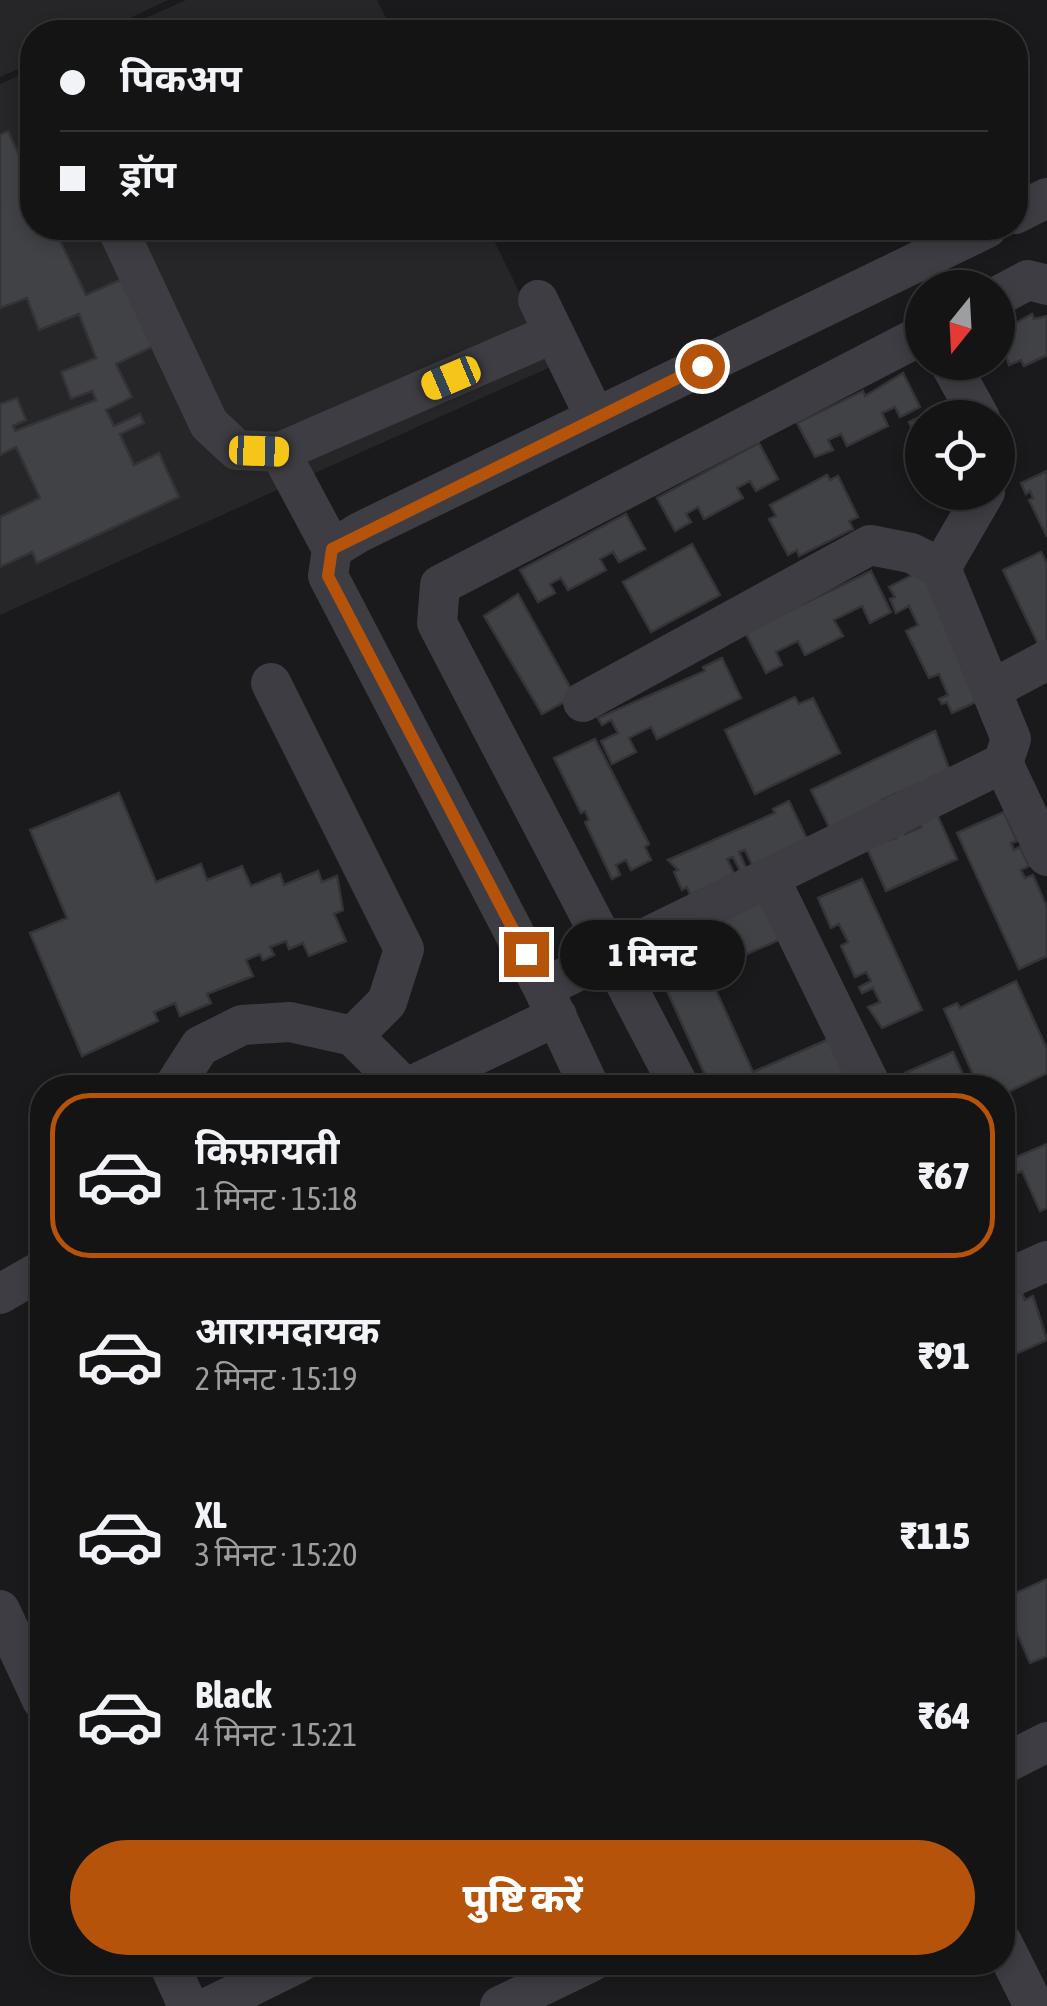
<!DOCTYPE html>
<html lang="hi">
<meta charset="utf-8">
<style>
body{margin:0;font-family:"Asap Condensed","Noto Sans Devanagari",sans-serif;background:#212122;color:#f1f3f6;height:100vh;display:flex;flex-direction:column;font-size:38px;white-space:nowrap}
*{box-sizing:border-box;margin:0}
p{font-size:32px;color:#9d9ea0}
.icon{flex:none;width:55px;height:55px;fill:none;stroke:currentColor;stroke-width:2;stroke-linecap:round;stroke-linejoin:round}
.map{position:relative;flex:1;overflow:hidden}
.panel{position:absolute;left:30px;top:1075px;width:985px;height:900px;display:flex;flex-direction:column;background:#141415;border-radius:40px;box-shadow:0 5px 15px #0003,0 0 0 2px #333334}
.panel>*{flex:none}
.top-card{position:absolute;left:20px;top:20px;width:1008px;height:220px;border-radius:40px;box-shadow:0 5px 15px #0003,0 0 0 2px #333334;display:grid;align-content:center;height:220px;padding:0 40px;background:#141415}
.needle{width:65px;rotate:198deg}
.buttons{position:absolute;left:905px;top:270px;display:grid;gap:20px}
.buttons a{display:grid;place-items:center;width:110px;height:110px;border-radius:50%;background:#141415;box-shadow:0 5px 15px #0003,0 0 0 2px #333334;font-size:50px}
.end{position:absolute;width:45px;height:45px;margin:-22px;border:12px solid #b45309;background:#fff;box-shadow:0 0 0 5px #fff}
.from{border-radius:50%}
.bubble{position:absolute;height:70px;border-radius:35px;background:#141415;box-shadow:0 5px 15px #0003,0 0 0 2px #333334;font-size:32px;font-weight:800;line-height:70px;text-align:center}
.car{position:absolute;width:30px;height:60px;margin:-30px -15px;border-radius:12px;box-shadow:0 0 8px 2px #0007;background:linear-gradient(#f5c518 24%,#345 0 40%,#f5c518 0 76%,#345 0 86%,#f5c518 0)}
.top-card b{display:flex;align-items:center;gap:35px;height:95px;font-size:38px}
.top-card b+b{border-top:2px solid #333334}
.top-card i{width:25px;height:25px;background:#f1f3f6}
ul{padding:18px 0 0;list-style:none}
li{display:flex;align-items:center;gap:30px;height:165px;margin:0 20px 15px;padding:0 20px;border:5px solid transparent;border-radius:40px}
li div{flex:1}
li b{display:block;font-size:38px}
li em{font-style:normal;font-weight:800}
li.active{border-color:#b45309}
li>.icon{width:90px;height:90px;stroke-width:1.5}
.action{display:flex;gap:20px;margin-top:auto;padding:20px 40px}
.action a{flex:1;height:115px;border-radius:60px;background:#b45309;color:#fff;font-size:40px;font-weight:800;line-height:115px;text-align:center}
.map>svg:first-child{display:block}
.built{fill:#262629}
.building{fill:#414246;stroke:#343438;stroke-width:2.5}
.lines{fill:none;stroke-linecap:round;stroke-linejoin:round}
.minor{stroke:#3d3d43;stroke-width:40}
.route{stroke:#b45309;stroke-width:12}
</style>
<div class="map">
<svg width="1047" height="2006" viewBox="0 0 1047 2006">
<rect width="100%" height="100%" fill="#1a1a1c"/>
<path class="built" d="M0 0H168L100 32H32V63L0 77Z
M186 0H377L393 32H114Z
M32 70V228H488L555 365 0 615V84Z"/>
<path class="building" d="M8 131 32 183V228H54L86 295 122 279 154 346 116 364 132 397 106 410 114 426 140 414 144 423 120 434 134 465 159 453 179 497 37 563 32 552 0 567V517L40 498 16 447 0 455V404L17 398 26 420 13 426 15 431 96 400 92 391 71 399 61 372 96 358 79 314 39 330 27 298 0 308V135Z
M1032 314 1034 319 1047 316V355L1024 366 1021 360 1009 365 998 333Z
M903 373 920 407 900 417 895 407 882 413 888 426 847 446 841 434 828 440 833 450 815 457 797 423 863 391 865 396Z
M943 406 949 418H922V449L909 422Z
M759 443 778 479 756 491 750 481 737 488 743 498 704 519 698 507 686 514 691 522 675 531 657 498Z
M1047 471V537L1029 500 1033 498 1030 491 1026 494 1021 483Z
M827 475 830 480 838 476 858 517 849 521 853 529 799 556 797 550 788 555 769 519 776 516 770 505Z
M626 514 645 549 619 562 613 552 600 559 606 570 568 590 561 578 550 584 555 593 538 602 520 570Z
M692 544 720 595 651 632 623 582Z
M1041 552 1047 564V648L1041 650 1003 570Z
M928 567 989 696 952 713 947 702 942 704 939 699 948 695 939 674 929 678 906 631 918 625 909 606 896 613 890 599 895 597 889 587Z
M871 571 891 612 870 623 862 606 834 620 843 636 805 655 798 641 776 652 782 665 766 673 745 632Z
M518 594 575 696 542 714 484 616Z
M722 658 741 698 657 739 651 727 629 738 636 752 612 764 601 741 618 733 611 720 602 725 598 718 705 671 703 667Z
M795 697 799 704 813 698 840 753 755 794 725 730Z
M935 731 951 774 895 794 882 800 885 806 831 831 811 790Z
M595 739 649 844 645 847 651 860 631 870 626 860 616 865 620 875 612 879 585 822 589 820 585 811 581 813 554 758Z
M119 793 156 882 201 864 207 880 242 866 251 886 280 874 284 885 318 871 322 882 337 876 343 910 334 914 346 941 309 956 303 943 289 949 286 941 270 947 274 955 263 960 260 954 246 960 253 976 207 994 211 1003 180 1016 175 1003 154 1012 158 1021 82 1056 30 933 67 918 30 830Z
M789 801 808 841 753 867 745 850 739 852 747 870 741 873 733 857 727 859 735 875 690 895 687 887 682 890 674 872 678 870 668 860 775 813 773 809Z
M1004 812 1017 841 1011 843 1014 850 1020 847 1029 866 1021 870 1025 878 1033 875 1047 907V956L1019 969 957 833Z
M937 814 957 859 886 891 866 846 896 838 894 833 903 829 905 834 921 827 919 822Z
M862 879 922 1010 882 1028 868 1007 880 1002 873 988 862 993 859 987 871 981 866 972 855 977 841 946 848 942 839 924 831 928 818 898Z
M769 894 788 936 724 964 705 923Z
M700 955 753 1072 829 1039 851 1088H711L659 973Z
M1016 981 1047 1049V1073L1002 1095V1088H979L944 1009 957 1003 960 1008Z
M953 1052 969 1088H911L905 1073Z
M1047 1144V1208L1040 1211 1022 1171 1009 1176 1015 1191 1002 1196V1163Z
M1015 1277 1025 1300 1033 1296 1047 1340 1002 1360V1283Z
M1047 1579V1656L1030 1663 1002 1599Z"/>
<g class="lines">
<path class="minor" d="M1015 214 1047 198
M117 228 209 424 237 450 280 452 554 333
M998 296 1028 280 1047 285
M538 300 595 417
M949 362 980 418
M280 452 332 549 328 576 543 988 590 1088
M332 549 360 532 987 228
M941 568 985 492
M271 683 404 949 387 1002 353 1036
M991 690 1047 660
M583 702 870 545 911 553 941 568 1011 739 1003 763
M769 877 872 1088
M543 988 1003 763 1047 856
M173 1088 200 1046 242 1025 290 1022 353 1036 405 1088
M407 1088 557 1016
M680 1088 437 623 440 585 922 335
M1002 1281 1047 1261
M0 1294 42 1270
M0 1610 42 1700
M1002 1765 1047 1742
M1002 1942 1034 2006
M168 1962 188 2006
M211 2006 300 1962
M500 2006 591 1962"/>
</g>
<g class="lines">
<path class="route" d="M526 954 328 576 332 549 702 366"/>
</g>
</svg>
<div class="buttons">
<a><svg class="needle" viewBox="-14 -14 28 28"><path d="M0-13l5 13h-10z" fill="#e53935"/><path d="M0 13l5-13h-10z" fill="#9d9ea0"/></svg></a>
<a><svg class="icon" aria-label="locate" viewBox="0 0 24 24"><circle cx="12" cy="12" r="6"/><path d="M12 2v4M12 18v4M2 12h4M18 12h4"/></svg></a>
</div>
<i class="end from" style="left:702px;top:366px"></i>
<i class="end" style="left:526px;top:954px"></i>
<div class="bubble" style="left:560px;top:920px;width:185px">1 मिनट</div>
<i class="car" style="left:451px;top:378px;rotate:247deg"></i>
<i class="car" style="left:259px;top:451px;rotate:92deg"></i>
<div class="top-card">
<b><i class="from"></i>पिकअप</b>
<b><i></i>ड्रॉप</b>
</div>
<section class="panel">
<ul>
<li class="active"><svg class="icon" aria-label="car" viewBox="0 0 24 24"><path d="M5 17H2v-5l4-1 3-4h7l3 4 3 1v5h-3M9 17h6M6 11h13"/><circle cx="7" cy="17" r="2"/><circle cx="17" cy="17" r="2"/></svg><div><b>किफ़ायती</b><p>1 मिनट · 15:18</p></div><em>₹67</em></li>
<li><svg class="icon" aria-label="car" viewBox="0 0 24 24"><path d="M5 17H2v-5l4-1 3-4h7l3 4 3 1v5h-3M9 17h6M6 11h13"/><circle cx="7" cy="17" r="2"/><circle cx="17" cy="17" r="2"/></svg><div><b>आरामदायक</b><p>2 मिनट · 15:19</p></div><em>₹91</em></li>
<li><svg class="icon" aria-label="car" viewBox="0 0 24 24"><path d="M5 17H2v-5l4-1 3-4h7l3 4 3 1v5h-3M9 17h6M6 11h13"/><circle cx="7" cy="17" r="2"/><circle cx="17" cy="17" r="2"/></svg><div><b>XL</b><p>3 मिनट · 15:20</p></div><em>₹115</em></li>
<li><svg class="icon" aria-label="car" viewBox="0 0 24 24"><path d="M5 17H2v-5l4-1 3-4h7l3 4 3 1v5h-3M9 17h6M6 11h13"/><circle cx="7" cy="17" r="2"/><circle cx="17" cy="17" r="2"/></svg><div><b>Black</b><p>4 मिनट · 15:21</p></div><em>₹64</em></li>
</ul>
<div class="action"><a>पुष्टि करें</a></div>
</section>
</div>
